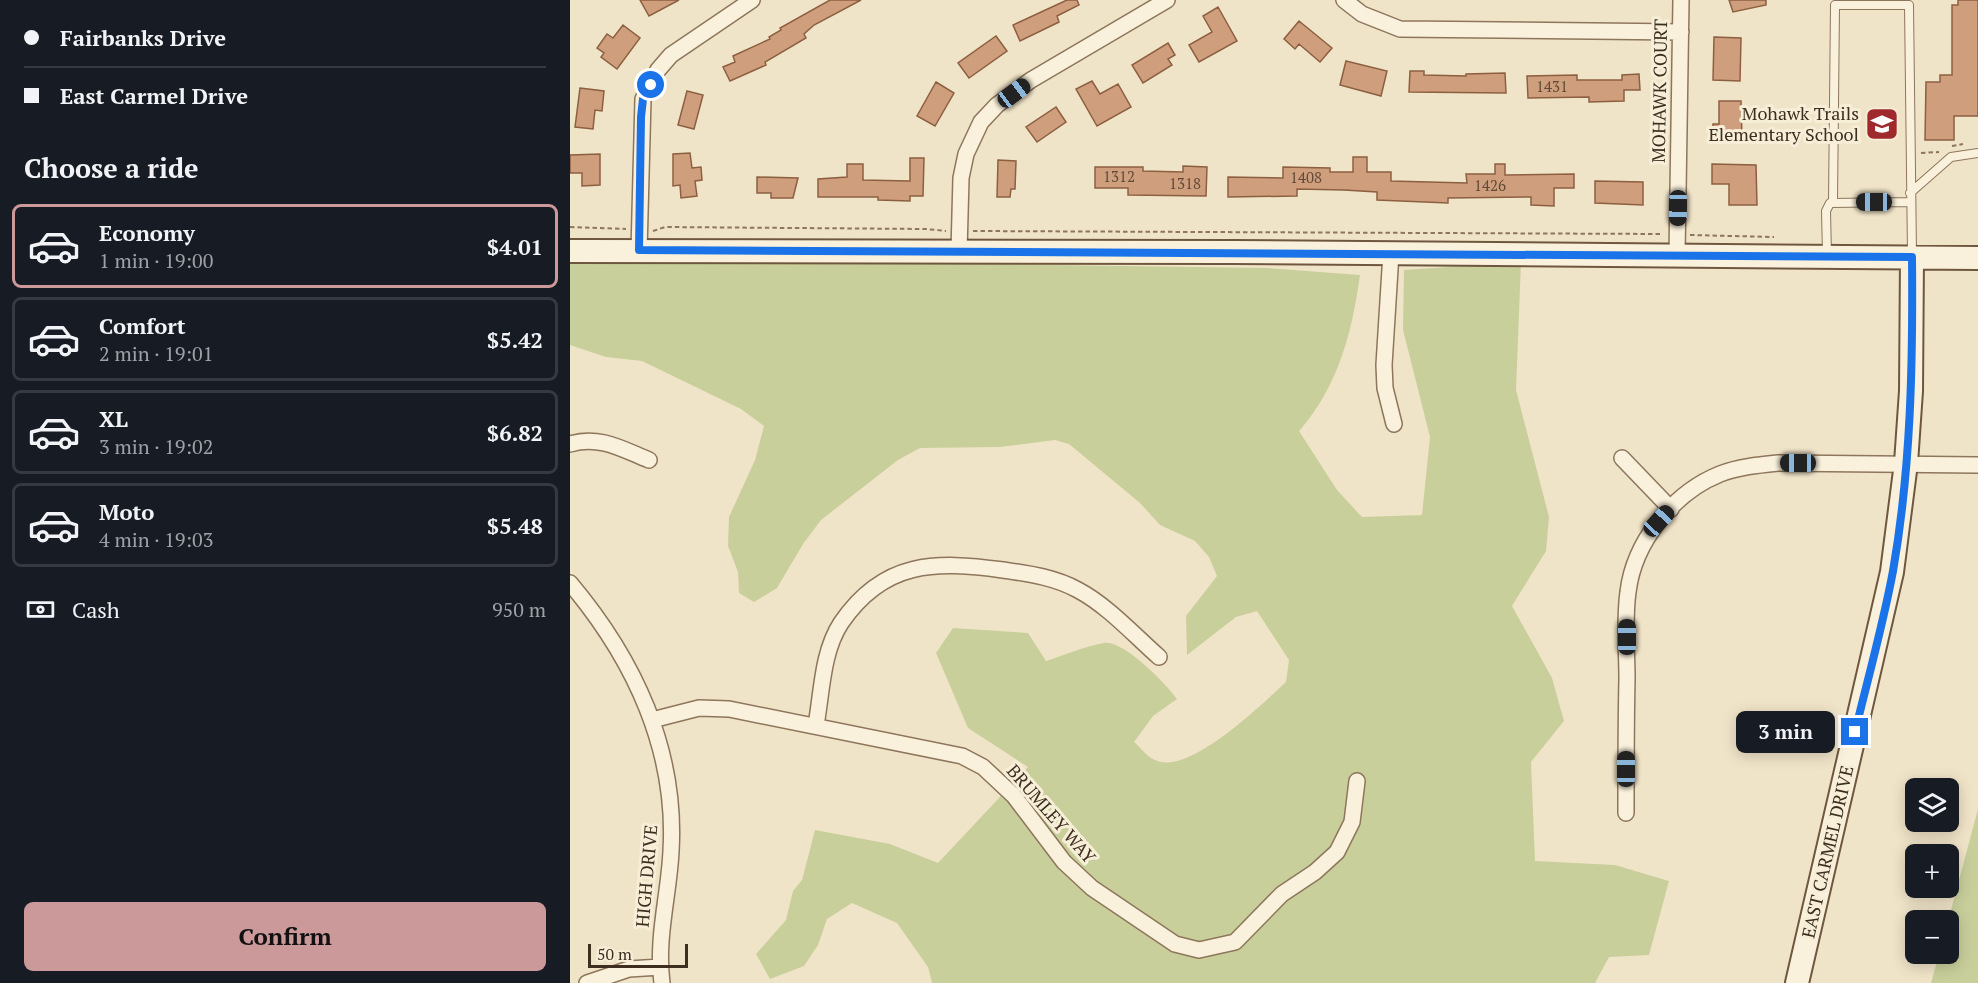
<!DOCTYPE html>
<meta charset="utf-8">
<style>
body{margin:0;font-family:"PT Serif",serif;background:#242831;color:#f1f3f6;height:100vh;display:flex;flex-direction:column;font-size:22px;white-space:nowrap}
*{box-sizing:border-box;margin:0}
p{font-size:20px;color:#9ea1a6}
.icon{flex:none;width:33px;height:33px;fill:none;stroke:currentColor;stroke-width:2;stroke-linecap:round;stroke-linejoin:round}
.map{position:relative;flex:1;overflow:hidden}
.side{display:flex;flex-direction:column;background:#171b24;width:570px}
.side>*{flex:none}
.hud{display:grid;align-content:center;height:132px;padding:0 24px;background:#171b24}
.buttons{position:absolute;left:1335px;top:778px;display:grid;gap:12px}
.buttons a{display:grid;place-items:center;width:54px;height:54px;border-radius:9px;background:#171b24;box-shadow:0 3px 15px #0003;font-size:30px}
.scale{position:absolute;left:18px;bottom:15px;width:100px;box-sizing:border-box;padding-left:6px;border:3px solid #3d2e20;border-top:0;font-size:16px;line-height:21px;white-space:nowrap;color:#3d2e20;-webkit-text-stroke:4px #f7eed8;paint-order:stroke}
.end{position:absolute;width:27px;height:27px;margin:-14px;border:8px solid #1a73e8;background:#fff;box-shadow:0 0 0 3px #fff}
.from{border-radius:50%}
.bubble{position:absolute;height:42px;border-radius:9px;background:#171b24;box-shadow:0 3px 15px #0003;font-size:20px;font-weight:700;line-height:42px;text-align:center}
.car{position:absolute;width:18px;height:36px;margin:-18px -9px;border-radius:8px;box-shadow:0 0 4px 2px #0007;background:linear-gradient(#222 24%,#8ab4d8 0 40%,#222 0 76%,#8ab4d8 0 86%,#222 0)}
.hud b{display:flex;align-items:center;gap:21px;height:57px;font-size:22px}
.hud b+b{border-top:2px solid #363941}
.hud i{width:15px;height:15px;background:#f1f3f6}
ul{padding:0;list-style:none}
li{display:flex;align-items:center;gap:18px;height:84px;margin:0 12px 9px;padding:0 12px;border:3px solid #363941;border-radius:9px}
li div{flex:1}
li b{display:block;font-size:22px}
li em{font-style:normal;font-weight:700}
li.on{border-color:#cc999b}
li>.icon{width:54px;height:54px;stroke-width:1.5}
h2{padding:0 24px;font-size:27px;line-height:72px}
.pay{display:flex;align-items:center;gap:15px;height:66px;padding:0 24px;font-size:22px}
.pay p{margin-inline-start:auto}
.button{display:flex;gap:12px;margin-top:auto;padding:12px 24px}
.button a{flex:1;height:69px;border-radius:9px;background:#cc999b;color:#111;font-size:24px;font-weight:700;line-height:69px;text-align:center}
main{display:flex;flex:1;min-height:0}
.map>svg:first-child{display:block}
.green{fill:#c9cf9b}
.building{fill:#cf9f7d;stroke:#8d5f41;stroke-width:1.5}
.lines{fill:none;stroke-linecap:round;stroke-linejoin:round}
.lane-casing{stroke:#8d765c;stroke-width:10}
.street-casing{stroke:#8d765c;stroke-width:18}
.secondary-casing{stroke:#6f573f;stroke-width:26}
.path{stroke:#8d765c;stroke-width:2;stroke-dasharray:4.5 3;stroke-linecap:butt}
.lane{stroke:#faf1dc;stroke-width:8}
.street{stroke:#faf1dc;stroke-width:15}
.secondary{stroke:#faf1dc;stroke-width:22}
.route{stroke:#1a73e8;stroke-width:8}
.labels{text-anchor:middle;stroke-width:6;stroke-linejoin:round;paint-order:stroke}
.number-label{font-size:15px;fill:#624a37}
.street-label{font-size:18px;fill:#3d2e20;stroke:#f7eed8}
.poi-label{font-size:18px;fill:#3d2e20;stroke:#f7eed8;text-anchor:end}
</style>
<main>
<section class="side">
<div class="hud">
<b><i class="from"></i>Fairbanks Drive</b>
<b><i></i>East Carmel Drive</b>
</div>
<h2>Choose a ride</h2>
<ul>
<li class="on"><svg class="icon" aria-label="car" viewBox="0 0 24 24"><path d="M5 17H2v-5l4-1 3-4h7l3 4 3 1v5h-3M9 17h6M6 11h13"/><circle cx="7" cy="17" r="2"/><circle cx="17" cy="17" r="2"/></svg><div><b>Economy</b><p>1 min · 19:00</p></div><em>$4.01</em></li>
<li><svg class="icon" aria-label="car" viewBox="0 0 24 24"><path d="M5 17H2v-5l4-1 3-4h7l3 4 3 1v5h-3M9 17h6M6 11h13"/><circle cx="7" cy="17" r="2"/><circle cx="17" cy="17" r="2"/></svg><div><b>Comfort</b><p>2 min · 19:01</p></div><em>$5.42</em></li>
<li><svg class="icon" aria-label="car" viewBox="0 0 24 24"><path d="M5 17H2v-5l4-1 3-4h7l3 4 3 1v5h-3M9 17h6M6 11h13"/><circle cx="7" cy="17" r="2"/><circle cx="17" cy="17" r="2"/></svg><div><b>XL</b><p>3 min · 19:02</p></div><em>$6.82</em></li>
<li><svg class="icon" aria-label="car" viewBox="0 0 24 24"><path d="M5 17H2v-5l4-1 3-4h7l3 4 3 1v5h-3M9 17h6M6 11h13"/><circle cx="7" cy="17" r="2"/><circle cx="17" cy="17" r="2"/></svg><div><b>Moto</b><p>4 min · 19:03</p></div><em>$5.48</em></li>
</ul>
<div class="pay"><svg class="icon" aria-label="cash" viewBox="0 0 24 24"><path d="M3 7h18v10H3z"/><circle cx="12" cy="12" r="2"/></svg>Cash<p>950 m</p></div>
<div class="button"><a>Confirm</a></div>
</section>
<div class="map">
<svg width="1408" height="983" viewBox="0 0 1408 983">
<rect width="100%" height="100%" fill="#f0e4c8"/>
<path class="green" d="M0 258 698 268 790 275C782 333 768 387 729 431L767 490 792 517 852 515 860 437 833 330 834 270 951 262 946 390 979 517 976 551 942 606 982 678 994 721 961 762 965 861 1045 865 1099 881 1079 955 1039 957 1025 983H362L358 967 327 923 282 903 257 919 248 945 234 966 200 979 186 954 216 920 223 891 232 880 245 830 320 844 368 863 458 767 398 728 366 653 383 628 458 633 476 661C495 655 515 646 534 643 554 640 596 684 607 699L583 716 564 742C570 747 577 757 585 760 618 777 693 703 716 682L719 660 687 611 666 617 617 655 616 616 647 576 639 557 625 541 590 525 570 503 499 444 485 440 429 447 350 448 328 460 251 520 233 544 207 588 184 602 169 593 168 572 158 546 159 517 185 460 194 426 171 409 72 361 36 357 0 345Z
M1408 809V983H1361L1369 954H1378V921Z"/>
<path class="building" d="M70 0H109L79 16Z
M260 0H291L244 25 234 34 236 38 195 62 196 65 160 81 153 67 165 62 163 56 200 39 199 37 211 30 210 28Z
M497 0H507L509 5 487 16 489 22 450 41 443 25Z
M1159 0H1196V5L1163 12Z
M1388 0H1408V116H1384V140H1355L1356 82H1370V75H1382V5H1388Z
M648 7 667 41 629 62 619 45 642 32 633 16Z
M729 21 762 48 750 62 729 44 725 49 714 39Z
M53 25 70 38 47 69 31 57 34 53 27 48 37 34 43 38Z
M426 36 437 51 399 78 388 63Z
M1144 37 1171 38 1170 81 1143 80Z
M598 43 605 55 598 59 602 65 573 83 562 65Z
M776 61 817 71 811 96 770 85Z
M840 71H854V75L896 76V74L935 73 936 93 839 92Z
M1069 74 1070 90H1054V101L1019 102V97L958 98 957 76 1007 75V80H1052V75Z
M522 81 530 94 548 84 561 107 527 126 506 89Z
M366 82 384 93 365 126 347 116Z
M10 88 34 91 32 111 25 110 23 129 5 127Z
M117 91 133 95 124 129 108 125Z
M1149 101H1171L1172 140H1143V124H1149Z
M486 107 496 122 467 142 456 127Z
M120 153 122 168 131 167 132 180 125 181 127 196 111 198 110 185 103 186V154Z
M30 154V185L12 186V173H0V155Z
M783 157H797V172H821V181L897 183 896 174H925V164H935V175L1004 174V188H984V206L961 205V197L878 198V203L807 200V192L774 190 727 189V196L658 197V177L713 178V167L760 168V172H783Z
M340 158H354L353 196H340V201L308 200V197H248V179L277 177V164H293V180L340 181Z
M428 160 446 161 445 189H441L440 197H427Z
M1142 164 1186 165 1187 205H1159V184H1142Z
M613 166 637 167 636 196 558 195V188H525V167H573V171L613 172Z
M187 177 228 178 223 198H201V193H187Z
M1025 181 1073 182V205L1025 203Z"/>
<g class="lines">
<defs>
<path id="lane" d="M1340 193 1381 157 1408 153
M1263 202 1265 5H1339L1342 254
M1257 255 1256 211 1260 203 1340 202"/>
<path id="street" d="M774 0 792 14 830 29 1111 32
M69 251 73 99 88 70 101 55 182 0
M389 251 391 178 396 154 411 122 427 105 461 80 597 0
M821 253 814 365 815 388 824 424
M1107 255 1111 0
M0 444C29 435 52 449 79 460
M1052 458 1101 509
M0 583C64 659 107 750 101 851 99 895 86 938 92 983
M82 720 129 708 159 709 392 756 413 767 444 796 494 862 522 888 605 944 629 950 665 942 712 894 745 872 767 852 782 822 787 781
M246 725C252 692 252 652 271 623 314 560 366 561 433 570 460 574 484 577 508 590 538 606 564 635 589 657
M1056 813C1056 768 1056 724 1057 679 1057 651 1054 620 1058 592 1064 542 1103 493 1150 474 1168 467 1188 465 1208 463L1408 465
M17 983 59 969 90 967"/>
<path id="secondary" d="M0 251 664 252 1408 258
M1227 983 1322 572 1336 463 1341 391 1342 257"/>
</defs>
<use href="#lane" class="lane-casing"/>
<use href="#street" class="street-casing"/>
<use href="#secondary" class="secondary-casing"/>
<path class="path" d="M1382 146 1393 144
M1351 153 1369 152
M0 227 56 229
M83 231 95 227 356 229 376 231
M403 231 1093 234
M1120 235 1204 237"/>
<use href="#lane" class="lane"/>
<use href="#street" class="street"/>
<use href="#secondary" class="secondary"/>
</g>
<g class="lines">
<path class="route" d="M81 85 73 99 71 117 69 250 1342 257C1343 362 1341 468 1323 571 1313 625 1298 678 1285 732"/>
</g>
<defs>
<symbol id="school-square" viewBox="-11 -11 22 22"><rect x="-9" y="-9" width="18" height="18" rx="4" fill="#9e2a2b" stroke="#f7eed8"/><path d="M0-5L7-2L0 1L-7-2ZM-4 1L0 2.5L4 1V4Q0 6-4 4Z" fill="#fff"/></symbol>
</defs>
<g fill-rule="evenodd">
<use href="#school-square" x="1293" y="105" width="38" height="38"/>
</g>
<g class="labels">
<g class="number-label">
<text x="982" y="92">1431</text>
<text x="549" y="182">1312</text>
<text x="736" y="183">1408</text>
<text x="615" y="189">1318</text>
<text x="920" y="191">1426</text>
</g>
<g class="street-label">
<text transform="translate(1090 91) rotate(-89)" y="6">MOHAWK COURT</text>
<text transform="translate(481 814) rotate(49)" y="6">BRUMLEY WAY</text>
<text transform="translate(1258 852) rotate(-77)" y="6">EAST CARMEL DRIVE</text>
<text transform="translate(77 876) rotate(-85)" y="6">HIGH DRIVE</text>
</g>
<g class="poi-label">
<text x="1289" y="120">Mohawk Trails<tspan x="1289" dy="21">Elementary School</tspan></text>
</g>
</g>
</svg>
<div class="buttons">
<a><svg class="icon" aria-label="layers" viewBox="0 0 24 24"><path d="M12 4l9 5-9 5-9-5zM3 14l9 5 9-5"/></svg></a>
<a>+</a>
<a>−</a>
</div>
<div class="scale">50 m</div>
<i class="end from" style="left:81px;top:85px"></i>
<i class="end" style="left:1285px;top:732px"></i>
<div class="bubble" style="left:1166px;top:711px;width:99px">3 min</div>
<i class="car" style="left:444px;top:93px;rotate:53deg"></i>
<i class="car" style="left:1304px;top:202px;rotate:270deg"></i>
<i class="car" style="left:1108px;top:208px;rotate:181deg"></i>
<i class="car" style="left:1228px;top:463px;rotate:270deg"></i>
<i class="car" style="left:1089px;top:521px;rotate:43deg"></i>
<i class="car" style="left:1057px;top:637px;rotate:0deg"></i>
<i class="car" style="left:1056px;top:769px;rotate:0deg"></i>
</div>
</main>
